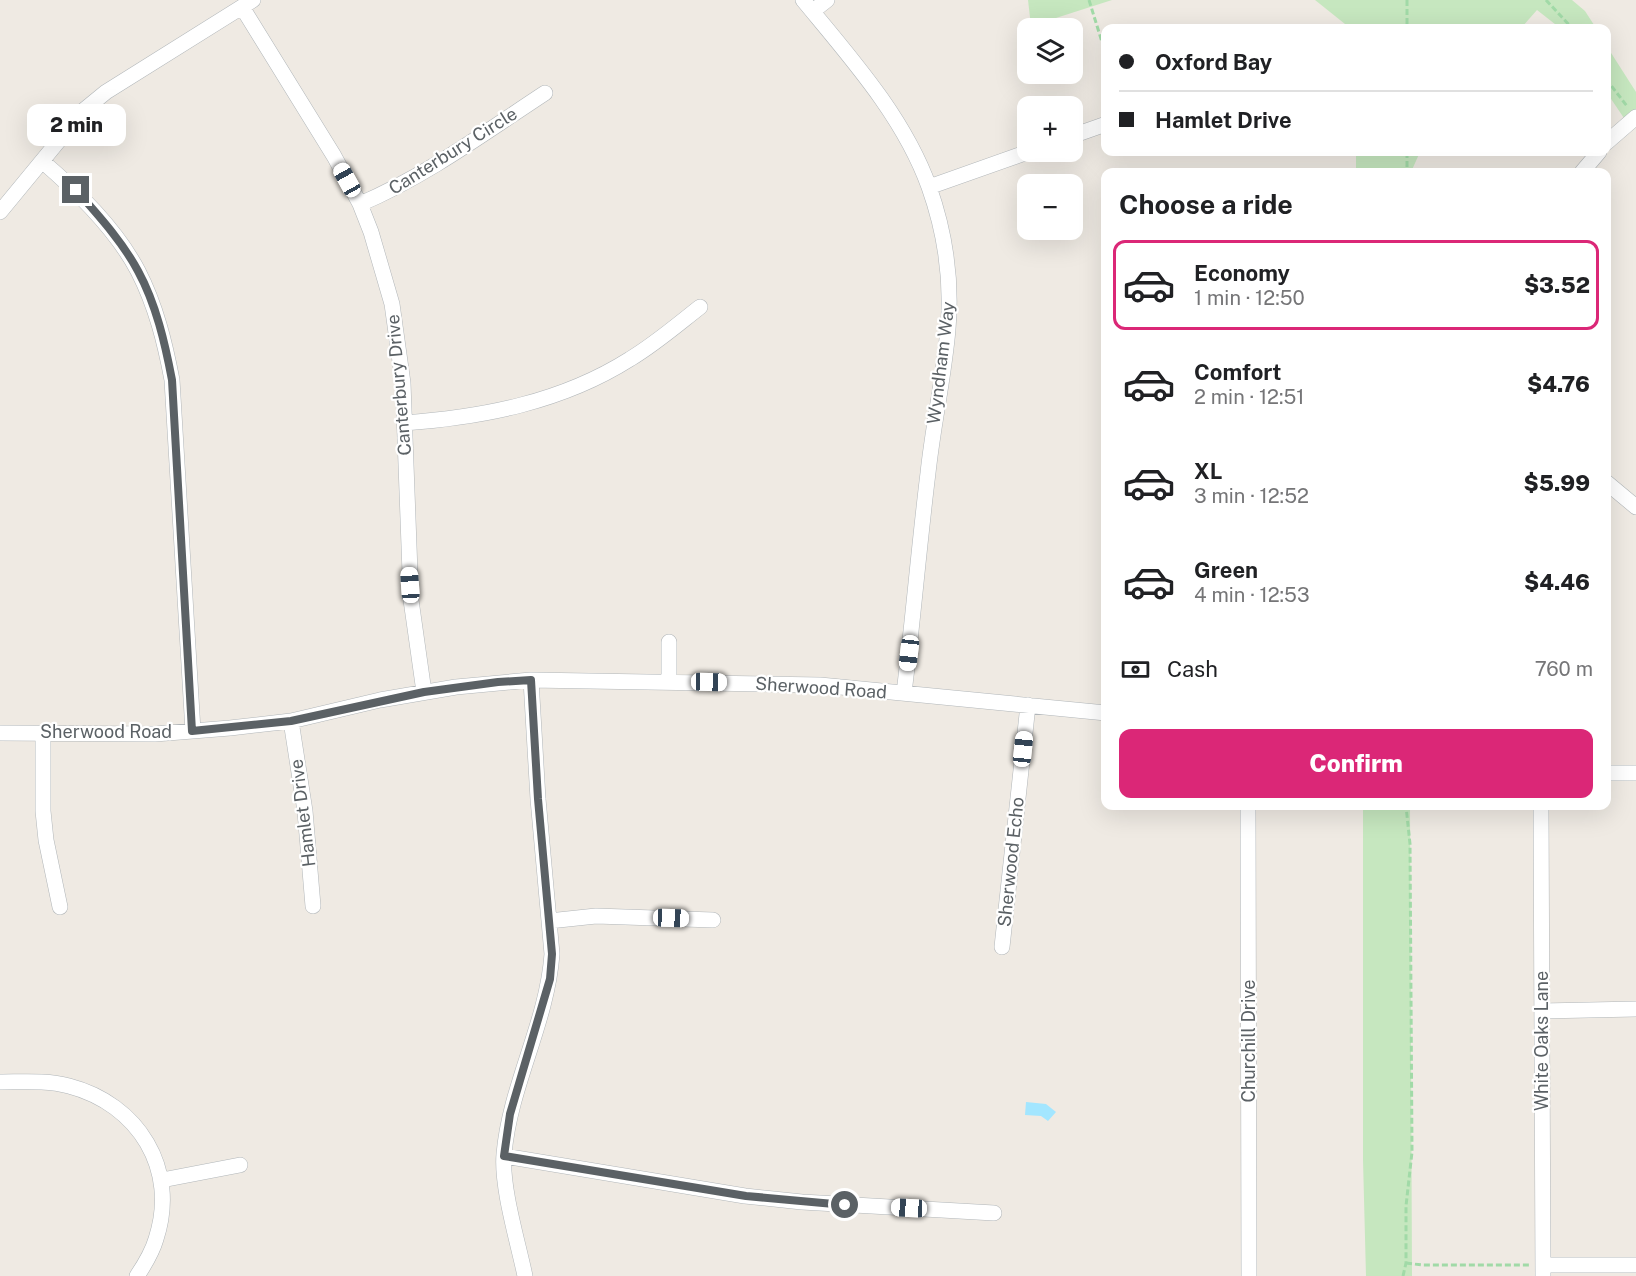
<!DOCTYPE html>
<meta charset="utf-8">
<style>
body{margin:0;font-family:"Public Sans",sans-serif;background:#f2f2f2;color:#202124;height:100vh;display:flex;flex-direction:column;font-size:22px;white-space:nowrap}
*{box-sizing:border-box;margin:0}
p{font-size:20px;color:#757577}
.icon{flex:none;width:33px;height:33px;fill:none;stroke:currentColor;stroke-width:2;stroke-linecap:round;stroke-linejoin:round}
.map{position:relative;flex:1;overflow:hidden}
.sheet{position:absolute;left:1101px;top:168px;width:510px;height:642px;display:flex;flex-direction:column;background:#fff;border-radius:12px;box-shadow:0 6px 24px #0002}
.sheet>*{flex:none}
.banner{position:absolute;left:1101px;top:24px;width:510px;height:132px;border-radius:12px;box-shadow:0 6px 24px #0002;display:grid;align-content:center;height:132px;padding:0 18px;background:#fff}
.controls{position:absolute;left:1017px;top:18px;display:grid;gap:12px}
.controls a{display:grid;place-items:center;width:66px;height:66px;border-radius:12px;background:#fff;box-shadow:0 6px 24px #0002;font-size:30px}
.end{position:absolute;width:27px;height:27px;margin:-14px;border:8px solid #5b6165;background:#fff;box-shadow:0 0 0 3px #fff}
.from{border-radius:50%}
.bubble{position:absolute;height:42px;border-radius:12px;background:#fff;box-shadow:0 6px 24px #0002;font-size:20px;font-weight:800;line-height:42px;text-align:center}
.car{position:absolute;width:18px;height:36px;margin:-18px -9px;border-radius:8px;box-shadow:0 0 4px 2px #0007;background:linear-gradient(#fff 24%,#345 0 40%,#fff 0 76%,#345 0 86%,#fff 0)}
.banner b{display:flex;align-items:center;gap:21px;height:57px;font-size:22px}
.banner b+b{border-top:2px solid #e0e0e0}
.banner i{width:15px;height:15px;background:#202124}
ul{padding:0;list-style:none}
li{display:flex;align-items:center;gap:18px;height:90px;margin:0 12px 9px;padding:0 6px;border:3px solid transparent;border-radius:12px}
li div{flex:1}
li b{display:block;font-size:22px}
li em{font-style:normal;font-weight:800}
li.on{border-color:#db2777}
li>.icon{width:54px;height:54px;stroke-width:1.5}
h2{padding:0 18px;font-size:27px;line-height:72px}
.pay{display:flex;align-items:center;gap:15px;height:66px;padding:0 18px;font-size:22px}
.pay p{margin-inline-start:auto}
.primary-button{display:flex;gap:12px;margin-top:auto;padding:12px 18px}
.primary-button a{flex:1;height:69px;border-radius:12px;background:#db2777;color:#fff;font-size:24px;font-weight:800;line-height:69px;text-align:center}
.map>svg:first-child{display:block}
.green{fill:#c6e7bf}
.water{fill:#a3e6ff}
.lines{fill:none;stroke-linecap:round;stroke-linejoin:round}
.street-casing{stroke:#b1b6b9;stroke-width:16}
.path{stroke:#a1daa7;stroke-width:3;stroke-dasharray:6 3;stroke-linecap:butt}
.street{stroke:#fff;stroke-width:15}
.route{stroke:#5b6165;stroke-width:8}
.labels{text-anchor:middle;stroke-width:4.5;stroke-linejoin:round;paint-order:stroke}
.street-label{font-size:18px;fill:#5b6165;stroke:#fff}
</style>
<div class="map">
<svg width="1636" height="1276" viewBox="0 0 1636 1276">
<rect width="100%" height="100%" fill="#efeae3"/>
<path class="green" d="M1028 0H1112L1031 26Z
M1315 0H1572L1585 11 1596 28H1560L1537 10 1521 28H1350Z
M1606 45 1636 92V117L1628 124 1607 93Z
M1356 152H1420L1411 172H1356Z
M1363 806H1410L1412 1276H1366L1363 1160Z"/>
<path class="water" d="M1026 1102 1046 1104 1056 1112 1048 1121 1041 1116 1025 1115Z"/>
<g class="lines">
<defs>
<path id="street" d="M803 0C850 57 904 117 929 187 945 232 952 282 948 329 944 377 933 425 928 473 919 546 913 620 904 693
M242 7 334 156 360 204 371 232 392 304 403 383 411 600 424 692
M813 11 827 0
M1072 136 1106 124
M1606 143 1636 117
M42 161C78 192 116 229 138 271 156 306 165 343 172 380L193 731
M1582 172 1599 152
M929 187 1028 152
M360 204C426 176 484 133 545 93
M0 212 84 110 106 92 253 0
M404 423C484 417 562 402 630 359 655 344 677 325 700 307
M1606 482 1636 507
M669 642V682
M291 721 305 811 313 906
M0 733 155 734 230 728 291 721 380 700 456 687 531 680 820 685 1106 713
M43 733V811L46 840 60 907
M1606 773H1636
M1248 806 1249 1276
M1541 806 1543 1276
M549 921 596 916 713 920
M1002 947 1028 705
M1542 1011 1636 1009
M0 1082C23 1082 47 1080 69 1086 138 1104 179 1169 156 1239 152 1253 145 1264 137 1276
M504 1156 745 1196 802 1202 994 1213
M162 1180 240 1165
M1543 1265H1636
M525 1276C518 1242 501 1187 504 1154 510 1085 547 1023 552 954L538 799 531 680"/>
</defs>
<use href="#street" class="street-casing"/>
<path class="path" d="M1089 0 1106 55
M1407 0V28
M1546 0 1572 28
M1606 79 1627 106
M1407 152V172
M1406 1263 1422 1265H1530
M1403 1276 1406 1263V1206L1412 1152 1410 844 1406 806"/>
<use href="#street" class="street"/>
</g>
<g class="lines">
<path class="route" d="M76 190C98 215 122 241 138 271 156 304 165 343 172 380L192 731 291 721 424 692 498 682 531 680 538 799 552 954 550 979 510 1114 504 1156 746 1196 845 1205"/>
</g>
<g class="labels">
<g class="street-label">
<text transform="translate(453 151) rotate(-32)" y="6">Canterbury Circle</text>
<text transform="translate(941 363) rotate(-83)" y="6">Wyndham Way</text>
<text transform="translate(399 385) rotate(-95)" y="6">Canterbury Drive</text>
<text transform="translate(821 688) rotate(4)" y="6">Sherwood Road</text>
<text x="106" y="738">Sherwood Road</text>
<text transform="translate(303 813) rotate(-97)" y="6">Hamlet Drive</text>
<text transform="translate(1011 862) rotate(-84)" y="6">Sherwood Echo</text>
<text transform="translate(1249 1041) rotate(-90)" y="6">Churchill Drive</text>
<text transform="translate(1542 1041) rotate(-90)" y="6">White Oaks Lane</text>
</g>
</g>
</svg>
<div class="controls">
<a><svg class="icon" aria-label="layers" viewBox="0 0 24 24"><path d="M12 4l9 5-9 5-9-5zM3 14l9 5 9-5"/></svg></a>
<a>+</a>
<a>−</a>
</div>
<i class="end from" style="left:845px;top:1205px"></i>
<i class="end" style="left:76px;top:190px"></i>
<div class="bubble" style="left:27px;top:104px;width:99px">2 min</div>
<i class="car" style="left:347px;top:180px;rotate:331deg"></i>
<i class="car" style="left:410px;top:585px;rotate:356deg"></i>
<i class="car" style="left:909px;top:653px;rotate:187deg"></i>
<i class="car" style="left:709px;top:682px;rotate:91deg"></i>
<i class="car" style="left:1023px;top:749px;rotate:6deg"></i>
<i class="car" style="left:671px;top:918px;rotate:92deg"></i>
<i class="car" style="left:909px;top:1208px;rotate:273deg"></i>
<div class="banner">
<b><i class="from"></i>Oxford Bay</b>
<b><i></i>Hamlet Drive</b>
</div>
<section class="sheet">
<h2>Choose a ride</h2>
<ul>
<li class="on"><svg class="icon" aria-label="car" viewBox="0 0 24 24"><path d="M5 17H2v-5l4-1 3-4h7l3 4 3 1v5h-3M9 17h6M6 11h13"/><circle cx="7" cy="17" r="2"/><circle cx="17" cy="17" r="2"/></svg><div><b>Economy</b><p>1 min · 12:50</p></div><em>$3.52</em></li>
<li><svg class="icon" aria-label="car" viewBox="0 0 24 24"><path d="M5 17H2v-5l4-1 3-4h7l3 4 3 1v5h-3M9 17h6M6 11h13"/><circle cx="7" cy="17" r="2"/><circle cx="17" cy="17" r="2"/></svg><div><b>Comfort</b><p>2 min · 12:51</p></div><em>$4.76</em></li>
<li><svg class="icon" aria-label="car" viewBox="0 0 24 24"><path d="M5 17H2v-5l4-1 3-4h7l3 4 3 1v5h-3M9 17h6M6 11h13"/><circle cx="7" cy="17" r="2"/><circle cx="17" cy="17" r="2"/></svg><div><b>XL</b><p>3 min · 12:52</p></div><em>$5.99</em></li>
<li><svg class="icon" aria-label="car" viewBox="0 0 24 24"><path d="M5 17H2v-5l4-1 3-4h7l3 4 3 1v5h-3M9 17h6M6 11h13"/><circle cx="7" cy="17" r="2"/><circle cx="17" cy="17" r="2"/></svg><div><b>Green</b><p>4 min · 12:53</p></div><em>$4.46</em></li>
</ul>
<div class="pay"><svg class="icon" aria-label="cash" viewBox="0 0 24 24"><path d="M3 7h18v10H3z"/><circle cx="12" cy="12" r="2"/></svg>Cash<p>760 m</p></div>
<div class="primary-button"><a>Confirm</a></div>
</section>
</div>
